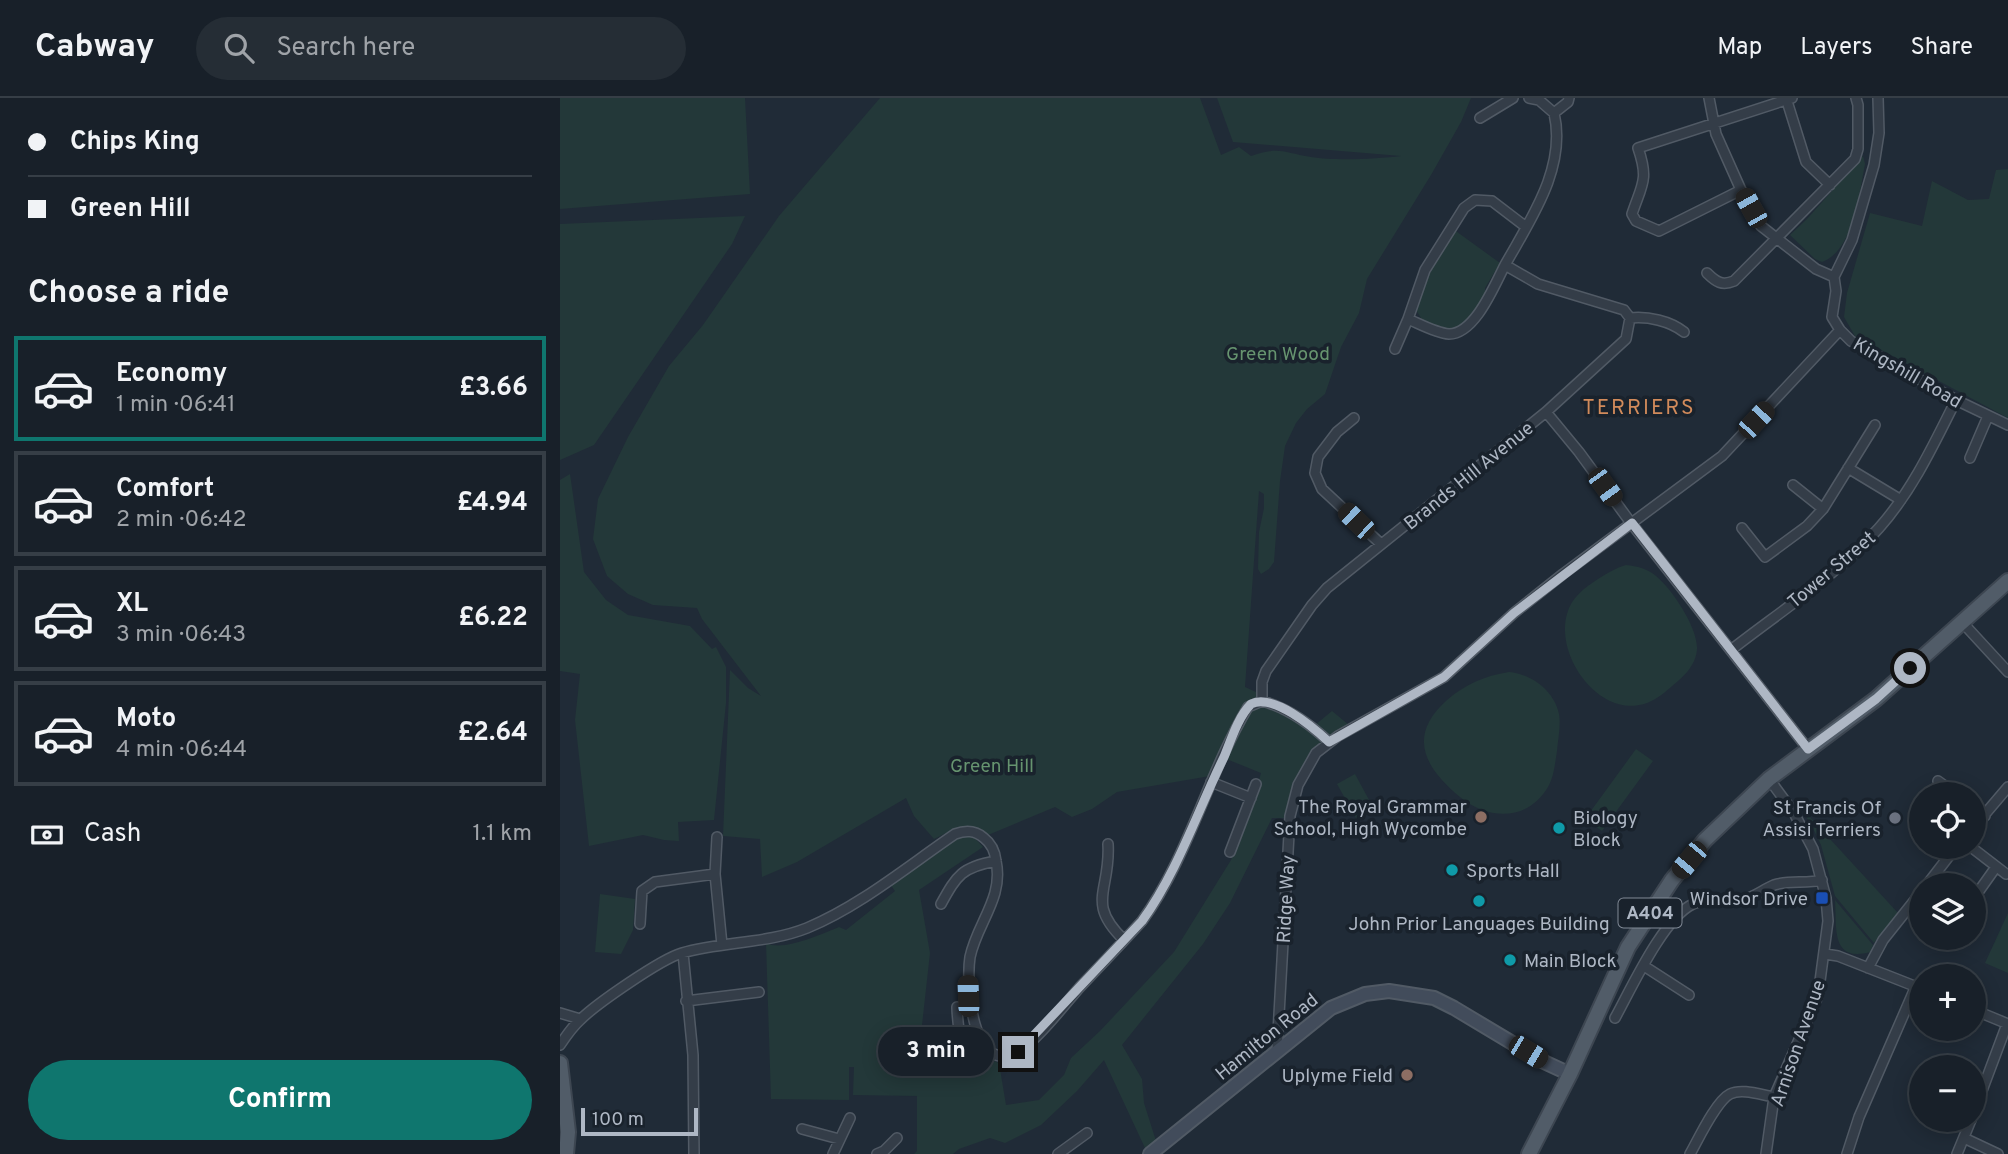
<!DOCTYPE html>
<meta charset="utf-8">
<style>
body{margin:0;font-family:Overpass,sans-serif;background:#252d35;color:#f1f3f6;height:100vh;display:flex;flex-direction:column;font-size:26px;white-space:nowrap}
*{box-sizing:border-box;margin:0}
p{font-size:23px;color:#9fa3a8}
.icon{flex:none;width:38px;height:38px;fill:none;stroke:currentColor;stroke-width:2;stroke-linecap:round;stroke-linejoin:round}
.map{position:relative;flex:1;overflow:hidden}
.drawer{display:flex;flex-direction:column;background:#182029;width:560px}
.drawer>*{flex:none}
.hud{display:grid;align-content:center;height:154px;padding:0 28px;background:#182029}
.fabs{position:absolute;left:1349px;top:684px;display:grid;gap:14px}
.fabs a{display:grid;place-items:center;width:77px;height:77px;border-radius:50%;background:#182029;box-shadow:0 4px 18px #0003,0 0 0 2px #363e46;font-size:35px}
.scale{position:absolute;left:21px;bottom:18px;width:117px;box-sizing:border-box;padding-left:7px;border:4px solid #aeb7c4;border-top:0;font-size:19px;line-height:24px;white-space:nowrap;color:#aeb7c4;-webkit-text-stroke:5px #19222c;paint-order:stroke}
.end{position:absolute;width:32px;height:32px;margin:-16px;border:9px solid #aeb7c4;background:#111;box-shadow:0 0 0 4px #111}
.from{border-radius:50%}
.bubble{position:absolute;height:49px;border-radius:24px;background:#182029;box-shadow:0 4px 18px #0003,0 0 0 2px #363e46;font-size:23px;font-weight:700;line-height:49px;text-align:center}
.car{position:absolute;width:21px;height:42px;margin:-21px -10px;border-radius:9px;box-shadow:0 0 5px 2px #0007;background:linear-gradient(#222 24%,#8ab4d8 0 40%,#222 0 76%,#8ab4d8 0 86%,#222 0)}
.hud b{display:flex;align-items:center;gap:24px;height:66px;font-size:26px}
.hud b+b{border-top:2px solid #363e46}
.hud i{width:18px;height:18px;background:#f1f3f6}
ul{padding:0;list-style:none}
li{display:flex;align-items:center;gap:21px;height:105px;margin:0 14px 10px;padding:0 14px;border:4px solid #363e46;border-radius:0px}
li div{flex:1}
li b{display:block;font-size:26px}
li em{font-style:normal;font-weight:700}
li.current{border-color:#0f766e}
li>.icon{width:63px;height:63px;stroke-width:1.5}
h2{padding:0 28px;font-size:32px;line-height:84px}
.pay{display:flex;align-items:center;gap:18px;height:77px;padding:0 28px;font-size:26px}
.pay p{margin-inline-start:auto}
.primary-button{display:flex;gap:14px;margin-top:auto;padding:14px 28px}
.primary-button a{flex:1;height:80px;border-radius:42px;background:#0f766e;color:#fff;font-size:28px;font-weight:700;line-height:80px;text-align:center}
header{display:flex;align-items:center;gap:42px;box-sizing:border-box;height:98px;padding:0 35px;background:#182029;border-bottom:2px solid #363e46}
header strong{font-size:33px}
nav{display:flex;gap:38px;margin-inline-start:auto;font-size:24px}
.search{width:490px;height:63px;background:#252d35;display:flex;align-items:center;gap:18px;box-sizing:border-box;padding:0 24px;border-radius:38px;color:#9fa3a8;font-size:26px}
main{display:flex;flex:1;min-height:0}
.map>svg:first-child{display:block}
.green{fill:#233839}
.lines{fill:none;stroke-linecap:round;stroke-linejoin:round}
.street-casing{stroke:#515a65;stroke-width:12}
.secondary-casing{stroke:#515a65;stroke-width:16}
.primary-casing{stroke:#3d4651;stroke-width:18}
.street{stroke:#343d48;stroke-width:9}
.secondary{stroke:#424c5b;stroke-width:12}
.primary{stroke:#515c68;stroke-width:14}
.route{stroke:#aeb7c4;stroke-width:9}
.education-dot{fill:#8d6e63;stroke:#19222c;stroke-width:2.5}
.worship-dot{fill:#6b7280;stroke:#19222c;stroke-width:2.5}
.culture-dot{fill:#0f9aa8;stroke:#19222c;stroke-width:2.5}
.transit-dot{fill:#1a4fb4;stroke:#19222c;stroke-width:2.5}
.labels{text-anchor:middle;stroke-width:7;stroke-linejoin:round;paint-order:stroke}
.shield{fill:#19222c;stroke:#818a96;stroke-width:2}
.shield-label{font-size:18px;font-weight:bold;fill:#aeb7c4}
.park-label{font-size:19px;fill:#66946f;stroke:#19222c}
.street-label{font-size:19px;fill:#aeb7c4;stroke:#19222c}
.poi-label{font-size:19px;fill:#aeb7c4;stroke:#19222c;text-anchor:end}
.neighbourhood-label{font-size:21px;letter-spacing:2px;fill:#d28b5b;stroke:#19222c}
</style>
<header>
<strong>Cabway</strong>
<div class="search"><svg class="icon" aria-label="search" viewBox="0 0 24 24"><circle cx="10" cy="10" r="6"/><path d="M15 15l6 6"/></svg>Search here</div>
<nav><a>Map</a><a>Layers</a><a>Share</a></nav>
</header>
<main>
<section class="drawer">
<div class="hud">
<b><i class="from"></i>Chips King</b>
<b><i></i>Green Hill</b>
</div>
<h2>Choose a ride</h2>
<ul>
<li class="current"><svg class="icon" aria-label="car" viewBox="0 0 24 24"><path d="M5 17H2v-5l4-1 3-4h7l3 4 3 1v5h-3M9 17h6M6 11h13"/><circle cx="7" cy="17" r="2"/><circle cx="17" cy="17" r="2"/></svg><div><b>Economy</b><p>1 min · 06:41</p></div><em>£3.66</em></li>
<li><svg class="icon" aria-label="car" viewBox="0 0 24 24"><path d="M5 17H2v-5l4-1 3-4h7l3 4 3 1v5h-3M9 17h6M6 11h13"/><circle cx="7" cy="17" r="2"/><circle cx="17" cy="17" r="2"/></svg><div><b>Comfort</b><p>2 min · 06:42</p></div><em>£4.94</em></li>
<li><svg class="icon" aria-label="car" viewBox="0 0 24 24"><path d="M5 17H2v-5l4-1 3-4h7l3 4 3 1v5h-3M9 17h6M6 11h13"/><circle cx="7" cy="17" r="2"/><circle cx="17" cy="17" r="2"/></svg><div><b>XL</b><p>3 min · 06:43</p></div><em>£6.22</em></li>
<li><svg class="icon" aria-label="car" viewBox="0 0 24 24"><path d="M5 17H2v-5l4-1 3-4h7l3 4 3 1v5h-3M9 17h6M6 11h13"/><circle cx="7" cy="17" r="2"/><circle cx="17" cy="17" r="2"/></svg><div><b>Moto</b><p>4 min · 06:44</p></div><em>£2.64</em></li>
</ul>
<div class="pay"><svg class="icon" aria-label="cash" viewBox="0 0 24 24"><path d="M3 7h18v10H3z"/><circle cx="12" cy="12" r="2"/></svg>Cash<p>1.1 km</p></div>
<div class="primary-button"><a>Confirm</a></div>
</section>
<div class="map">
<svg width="1448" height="1056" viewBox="0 0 1448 1056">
<rect width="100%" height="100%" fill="#202b37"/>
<path class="green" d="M0 0H185L190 96 0 111Z
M320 0H640L661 57 679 49 691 58C719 48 724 55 751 59 775 63 817 61 841 58L673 44 657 0H911L901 24 871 77 807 181 799 215 781 249 765 296 747 311 736 325 725 348 720 383 714 464 709 471 701 476 698 471 699 434 704 410V396L699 393 685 589 709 600V611L755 627 772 613 789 627 749 656 735 684 725 720H712L670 805 643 846 562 947 582 981 584 1005 596 1043 585 1050 544 962 517 993 481 1027 445 1045 430 1040 399 1051 393 1056H354L357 1053V998L293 997 294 969H289V1002L211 1001 206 845C223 854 262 836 279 829L286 832 335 793 330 786 396 741 411 736 423 749 359 792 370 855 357 972 380 977 384 952H390L394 962 410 980 431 962 439 965 446 1007 479 1002 504 977 511 960 540 933 614 854 671 762 687 725 701 675 659 658 650 678 557 694 532 711 512 719 495 709 428 737C403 722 399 729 374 741L354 718 346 700 237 764 202 779 200 741 163 738 170 572 188 590 201 598 142 521 137 510 93 507 68 496 47 478 33 441 38 401 68 339 109 268 143 227 219 118Z
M1303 58 1305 66C1299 96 1294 152 1262 164L1255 161 1230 137 1247 121Z
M1448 71V320L1295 238 1284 219 1287 195 1310 115 1362 128 1372 83 1408 102 1429 101 1436 72Z
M185 118 172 146 34 347 0 362V126Z
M893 131 940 165 925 190V196L910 223 901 230H883L863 223 856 212 872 169Z
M10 376 24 474 46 502 68 517 130 528 152 551 156 549 166 569V605L154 722 118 724 119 743 104 742 83 737 29 748 15 622 20 576 0 573V382Z
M1066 467C1077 468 1088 471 1096 478 1112 491 1138 530 1137 551 1136 568 1123 579 1111 589 1103 596 1094 603 1084 606 1038 619 995 557 1007 516 1011 500 1024 490 1038 481 1047 475 1056 470 1066 467Z
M949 574C971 576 994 592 999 616 1001 628 998 641 997 653 995 665 994 679 988 689 967 724 928 722 900 699 864 669 847 638 887 602 906 586 924 578 949 574Z
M1076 651 1093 663 1042 733 1025 721Z
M795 676 814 711 796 720 777 686Z
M1236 704 1338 815 1314 845 1275 798 1261 747 1251 726Z
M40 796 75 801 73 832 61 856 35 854Z
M1275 802 1313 847 1310 854C1270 865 1277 828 1275 802Z
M1448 815V875L1425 865Z"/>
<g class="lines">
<defs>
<path id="street" d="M969 0 979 2 994 15
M1009 0 1008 4 994 15C1007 70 970 122 945 167L978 186 1064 212 1070 220C1088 218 1110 223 1124 234
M1149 0 1156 36 1181 92 1201 128 1256 171 1274 179
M1226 0 1246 64 1270 87
M1318 0 1319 35 1314 67 1292 142 1274 179 1276 193 1272 219 1280 232 1291 243 1396 302 1448 327
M920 20 953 0
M1181 92 1099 133 1076 123 1072 116C1082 86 1089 82 1078 50L1232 0
M945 167C934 188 915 236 889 236 876 235 860 226 848 221L865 172 904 110 915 102 932 103 966 129
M1147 175C1156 184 1162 188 1174 183L1295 61 1298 51V7L1296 0
M835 251 848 221
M986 314 1019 354 1071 425 1248 651
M794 320 777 334 758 359 755 375 762 391 821 446
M1410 360 1428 318
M1288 370 1341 402
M1233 387 1263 411
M1182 430 1205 459 1247 428 1263 411 1315 327
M1402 524 1448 574
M1171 552C1221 513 1277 477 1319 430 1352 393 1374 346 1396 302
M702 603V584L706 573 752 507 767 490 986 314 1066 241 1070 220
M1378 683 1396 696
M651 684 691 700
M1414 710 1425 718
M1414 729 1448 689
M157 739 155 776 162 847
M548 746C551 793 525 804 564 842
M1411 749 1446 776
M670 754 696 686
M1366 788 1396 749
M1414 800 1436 769
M381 806C397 777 402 769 436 763
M80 826 82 793 95 784 155 776
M123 855 133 957 134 1056
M1265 856 1278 858 1362 891
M1084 868 1129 897
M1308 870 1323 842 1362 793
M126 903 199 894
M397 909C397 916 398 924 399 932 399 946 392 975 416 971L431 954
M1414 912 1448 926
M0 915 20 921
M1055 920C1071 891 1104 819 1133 806 1148 799 1165 804 1181 802 1194 800 1202 792 1214 787 1229 782 1247 786 1262 782
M0 947C6 938 12 929 20 922 36 906 101 861 122 855 163 843 207 846 247 830 300 808 348 768 395 736 406 732 415 732 424 740 432 746 435 754 436 763 444 800 417 825 410 859 406 884 411 979 457 954 474 946 506 905 520 889 541 867 562 845 582 823 629 758 647 678 688 609L702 603C728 610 750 626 769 644
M717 953 730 718 738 687 756 655 778 638 884 579 954 515 1003 476 1162 358 1280 232
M1414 1014 1447 926
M242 1031 279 1041
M1404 1040 1438 1056
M273 1056 290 1020
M317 1056 324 1053 337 1040
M498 1056 527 1035
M1130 1056C1138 1042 1156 1003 1170 996 1182 990 1201 997 1214 999
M1206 1056 1214 999 1258 898 1268 823 1266 800 1253 751 1234 715 1209 681
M1287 1056 1299 1019 1356 888
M1397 1056 1411 1022"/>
<path id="secondary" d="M590 1056 771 910 805 896 829 893 874 900 894 910 984 964 1010 976"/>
<path id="primary" d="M0 965 8 1034 6 1056
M969 1056 1010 976 1068 849 1112 782 1145 742 1209 681 1316 601 1448 483"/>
</defs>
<use href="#street" class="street-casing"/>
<use href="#secondary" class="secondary-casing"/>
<use href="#primary" class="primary-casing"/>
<use href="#street" class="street"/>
<use href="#secondary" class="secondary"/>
<use href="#primary" class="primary"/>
</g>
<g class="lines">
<path class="route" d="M458 954 582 823C618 773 637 714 664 659 671 642 678 619 691 606 713 595 753 629 769 644L884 579 954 515 1072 425 1248 651 1316 601 1350 570"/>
</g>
<g class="education-dot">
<circle cx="921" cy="719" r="7"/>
<circle cx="847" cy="977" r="7"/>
</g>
<circle class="worship-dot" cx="1335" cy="720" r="7"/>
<g class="culture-dot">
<circle cx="999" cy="730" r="7"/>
<circle cx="892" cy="772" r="7"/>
<circle cx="919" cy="803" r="7"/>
<circle cx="950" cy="862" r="7"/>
</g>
<rect class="transit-dot" x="1255" y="793" width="14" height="14" rx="3.5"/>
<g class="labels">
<rect class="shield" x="1058.5" y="800.5" width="63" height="29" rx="5"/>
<g class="shield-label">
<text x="1090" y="821">A404</text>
</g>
<g class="park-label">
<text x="718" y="262">Green Wood</text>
<text x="432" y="674">Green Hill</text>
</g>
<g class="street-label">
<text transform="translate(1348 274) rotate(30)" y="7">Kingshill Road</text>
<text transform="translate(908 377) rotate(-39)" y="7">Brands Hill Avenue</text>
<text transform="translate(1271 471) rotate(-40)" y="7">Tower Street</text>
<text transform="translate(725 801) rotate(-87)" y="7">Ridge Way</text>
<text transform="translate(706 938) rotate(-39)" y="7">Hamilton Road</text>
<text transform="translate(1237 945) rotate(-71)" y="7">Arnison Avenue</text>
</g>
<g class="poi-label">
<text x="907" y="715">The Royal Grammar<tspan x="907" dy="22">School, High Wycombe</tspan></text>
<text x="1321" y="716">St Francis Of<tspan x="1321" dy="22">Assisi Terriers</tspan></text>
<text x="1013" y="726" text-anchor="start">Biology<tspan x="1013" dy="22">Block</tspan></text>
<text x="906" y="779" text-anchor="start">Sports Hall</text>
<text x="1248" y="807">Windsor Drive</text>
<text x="919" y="832" text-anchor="middle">John Prior Languages Building</text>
<text x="964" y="869" text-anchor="start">Main Block</text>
<text x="833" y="984">Uplyme Field</text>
</g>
<g class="neighbourhood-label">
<text x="1079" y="316">TERRIERS</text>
</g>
</g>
</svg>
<div class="fabs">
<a><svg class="icon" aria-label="locate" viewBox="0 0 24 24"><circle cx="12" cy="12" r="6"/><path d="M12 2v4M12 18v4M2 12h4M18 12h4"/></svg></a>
<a><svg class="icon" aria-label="layers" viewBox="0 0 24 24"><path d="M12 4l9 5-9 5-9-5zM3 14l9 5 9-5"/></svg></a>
<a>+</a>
<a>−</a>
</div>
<div class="scale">100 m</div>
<i class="end from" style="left:1350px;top:570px"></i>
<i class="end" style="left:458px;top:954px"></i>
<div class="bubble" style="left:318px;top:929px;width:116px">3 min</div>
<i class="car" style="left:1191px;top:110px;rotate:331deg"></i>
<i class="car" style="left:1196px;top:322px;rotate:43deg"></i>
<i class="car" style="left:1045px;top:389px;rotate:144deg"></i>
<i class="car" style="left:796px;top:423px;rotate:314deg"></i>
<i class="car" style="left:1129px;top:762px;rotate:220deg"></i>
<i class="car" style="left:408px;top:898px;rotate:358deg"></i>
<i class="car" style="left:968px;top:954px;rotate:121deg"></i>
</div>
</main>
